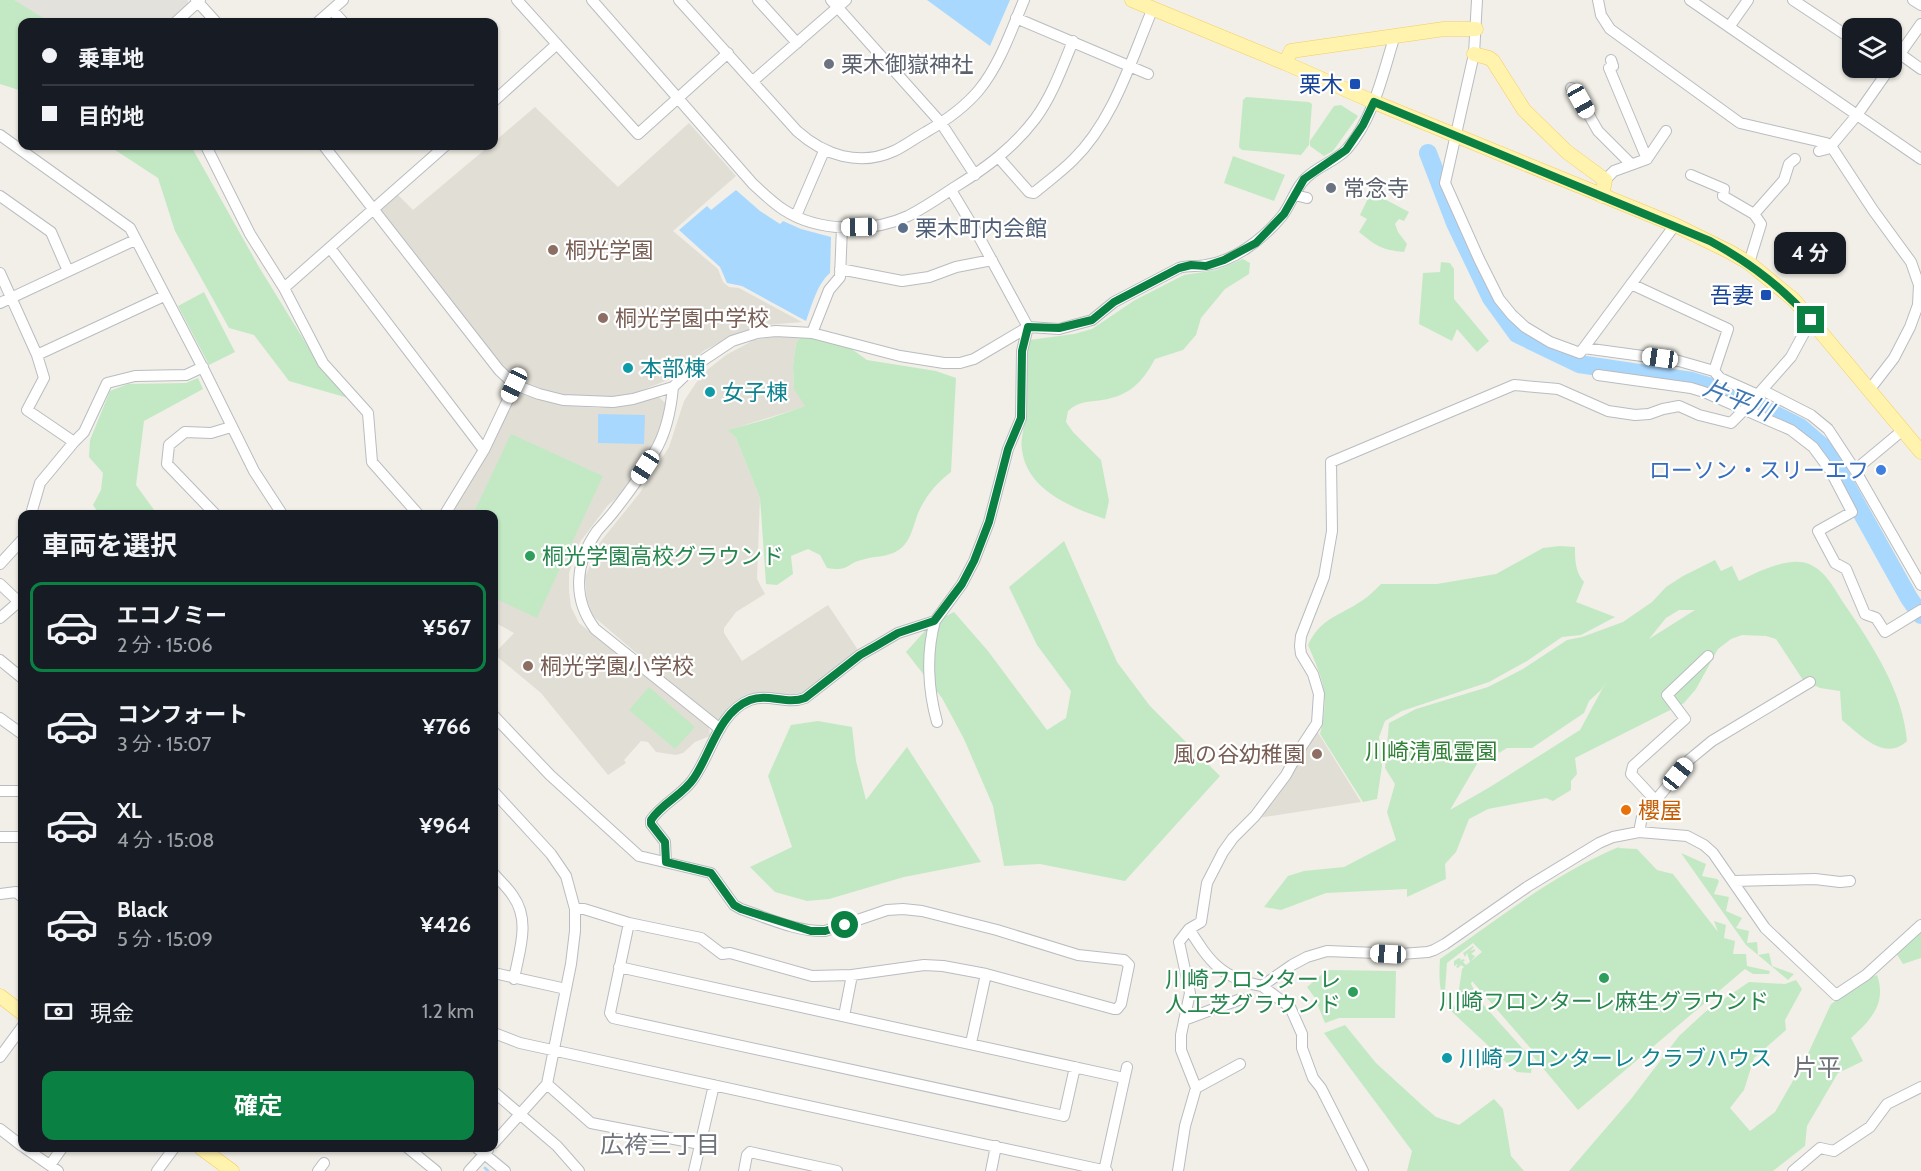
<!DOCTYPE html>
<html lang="ja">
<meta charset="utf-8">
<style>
body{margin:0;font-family:Cabin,"Noto Sans JP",sans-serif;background:#242831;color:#f1f3f6;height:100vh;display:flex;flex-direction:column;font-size:22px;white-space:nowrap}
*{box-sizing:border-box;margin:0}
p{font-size:20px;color:#9ea1a6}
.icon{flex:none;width:33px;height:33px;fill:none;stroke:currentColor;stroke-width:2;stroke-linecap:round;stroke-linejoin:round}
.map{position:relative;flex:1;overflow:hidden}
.drawer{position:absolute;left:18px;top:510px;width:480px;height:642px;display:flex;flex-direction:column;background:#171b24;border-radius:12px;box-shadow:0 2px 4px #0004}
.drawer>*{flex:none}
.hud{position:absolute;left:18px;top:18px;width:480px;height:132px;border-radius:12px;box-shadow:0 2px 4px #0004;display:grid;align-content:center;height:132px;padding:0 24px;background:#171b24}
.fabs{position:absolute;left:1842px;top:18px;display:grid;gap:12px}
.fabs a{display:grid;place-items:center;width:60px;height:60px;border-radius:12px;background:#171b24;box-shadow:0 2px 4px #0004;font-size:30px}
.end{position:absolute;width:27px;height:27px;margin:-14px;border:8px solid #0b8043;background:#fff;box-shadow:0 0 0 3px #fff}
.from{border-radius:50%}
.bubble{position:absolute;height:42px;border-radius:12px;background:#171b24;box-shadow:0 2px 4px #0004;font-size:20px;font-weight:700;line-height:42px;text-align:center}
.car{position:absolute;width:18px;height:36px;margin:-18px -9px;border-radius:8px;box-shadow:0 0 4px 2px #0007;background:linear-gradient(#fff 24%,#345 0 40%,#fff 0 76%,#345 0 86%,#fff 0)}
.hud b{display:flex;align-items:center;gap:21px;height:57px;font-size:22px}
.hud b+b{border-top:2px solid #363941}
.hud i{width:15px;height:15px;background:#f1f3f6}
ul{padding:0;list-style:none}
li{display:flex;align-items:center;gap:18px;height:90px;margin:0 12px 9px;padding:0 12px;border:3px solid transparent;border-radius:12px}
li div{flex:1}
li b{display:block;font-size:22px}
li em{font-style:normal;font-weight:700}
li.current{border-color:#0b8043}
li>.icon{width:54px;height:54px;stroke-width:1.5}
h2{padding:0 24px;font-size:27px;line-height:72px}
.pay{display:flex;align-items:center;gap:15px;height:66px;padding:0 24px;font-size:22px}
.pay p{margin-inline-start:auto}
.button{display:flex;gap:12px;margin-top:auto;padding:12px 24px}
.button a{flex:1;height:69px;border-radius:12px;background:#0b8043;color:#fff;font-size:24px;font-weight:700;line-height:69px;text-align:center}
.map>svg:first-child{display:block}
.industrial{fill:#e2e1db}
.education{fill:#e1ded5}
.green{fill:#c3e9c4;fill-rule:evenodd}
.water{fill:#a9d8ff}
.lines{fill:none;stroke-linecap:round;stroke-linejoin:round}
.stream{stroke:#a9d8ff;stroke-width:3}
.river{stroke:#a9d8ff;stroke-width:18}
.minor-casing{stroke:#b9bcc1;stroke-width:12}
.major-casing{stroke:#f6cd5a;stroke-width:15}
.minor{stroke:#fff;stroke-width:10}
.major{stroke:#fff3ae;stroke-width:14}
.minor-bridge-casing{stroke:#b9bcc1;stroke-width:12;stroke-linecap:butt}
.minor-bridge{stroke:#fff;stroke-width:10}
.route{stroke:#0b8043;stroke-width:8}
.worship-dot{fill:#6b7280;stroke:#fff;stroke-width:2}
.transit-dot{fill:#1a4fb4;stroke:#fff;stroke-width:2}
.service-dot{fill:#5c6f8a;stroke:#fff;stroke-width:2}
.education-dot{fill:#8d6e63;stroke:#fff;stroke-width:2}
.culture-dot{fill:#0f9aa8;stroke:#fff;stroke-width:2}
.shop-dot{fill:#3f7fe0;stroke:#fff;stroke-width:2}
.leisure-dot{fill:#2e9e5b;stroke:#fff;stroke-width:2}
.food-dot{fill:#e8710a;stroke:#fff;stroke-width:2}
.labels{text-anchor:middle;stroke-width:4.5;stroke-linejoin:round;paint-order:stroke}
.worship-label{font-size:22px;fill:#5b616d;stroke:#fff;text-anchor:start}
.transit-label{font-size:22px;fill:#164399;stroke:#fff;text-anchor:end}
.service-label{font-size:22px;fill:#4e5e75;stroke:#fff;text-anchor:start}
.education-label{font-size:22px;fill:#785e54;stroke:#fff;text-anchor:start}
.culture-label{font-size:22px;fill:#0d838f;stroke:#fff;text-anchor:start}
.shop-label{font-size:22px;fill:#366cbe;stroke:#fff;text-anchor:end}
.leisure-label{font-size:22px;fill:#27864d;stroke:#fff;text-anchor:start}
.park-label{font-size:22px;fill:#318237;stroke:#fff}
.food-label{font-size:22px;fill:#c56008;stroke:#fff;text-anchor:start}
.water-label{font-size:24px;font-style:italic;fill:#4078b6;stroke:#fff}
.neighbourhood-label{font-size:24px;fill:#6f747a;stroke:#fff}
</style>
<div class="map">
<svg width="1921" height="1171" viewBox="0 0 1921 1171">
<rect width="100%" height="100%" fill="#f1efe7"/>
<path class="industrial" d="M13 0H187L188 1V5L167 22H49Z"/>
<path class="education" d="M535 107 618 187 689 123 736 176 673 231 718 269 723 282 729 287 739 288 802 322 757 326 730 337 705 350 668 380 629 395 609 399 563 395 534 388 506 373 381 212V208L397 194 413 210 489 146H494V142Z
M792 334 801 336 796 343 793 366 794 388 806 406 729 430 736 438 760 498 757 579 765 594 736 612 724 628V633L742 661 828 605 858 650 798 697 768 693 723 720 717 722 593 616 587 600 585 578 597 546 639 494 669 447 684 401 702 374 726 355 754 340Z
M515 393 572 406 598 408 618 406 658 396 665 403 666 409 651 452 634 477 619 496 608 505 580 542 569 573V591L571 607 579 623 709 727 710 736 695 742 683 753 676 755 656 752 648 742 641 741 624 760 626 763 608 775 541 693 494 654 514 633 494 622V514H452Z
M1317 731 1361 802 1258 818Z"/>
<path class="green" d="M0 0H14L50 22H22V91L0 84Z
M1246 97 1309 102 1312 104 1309 145 1301 155 1242 150 1239 147 1243 100Z
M1341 105 1358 116 1333 151 1324 156 1310 146V141L1334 106Z
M109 146H191L259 267 318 363 348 398 289 381 254 335 229 328 175 231 158 178Z
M1233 156 1285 175 1274 201 1224 183Z
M1371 192 1409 212 1404 221 1399 219 1395 224 1398 232 1407 244 1404 252C1382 250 1376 246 1359 232L1367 219 1360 215Z
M1243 259 1250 263 1249 274 1225 289 1201 318 1196 335 1183 350 1155 359C1142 383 1129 396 1102 400 1088 402 1079 401 1068 411L1066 422 1073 432 1101 460 1109 501 1105 519C1072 508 1027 490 1022 450 1020 439 1025 425 1026 413 1026 388 1024 365 1029 340L1074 334 1092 329 1135 300 1184 275 1216 270Z
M1441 262 1450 263 1454 269V299L1489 341 1477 352 1457 329 1452 341 1419 324 1423 273 1440 272Z
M204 292 235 352 209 365 178 306Z
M801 336 849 347 867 360 936 371 956 378 951 472C938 482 928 493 921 507 913 521 913 542 897 551 887 557 876 556 865 559 845 563 851 572 827 568L820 555 808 549 791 556 793 574 777 585 766 584 760 498 736 438 728 430 768 419 805 406 794 389 793 366 796 343Z
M198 378 203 389 144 421 136 485 157 514H99L93 505 101 490 103 473 89 457 90 440 110 391 128 384 186 383Z
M511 434 603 476 537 618 494 598V514H473Z
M1064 541 1117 662 1150 706 1220 776 1125 881 1040 864 1004 866 993 806 964 739 942 698 906 652 932 623 954 612 988 651 1047 730 1066 718 1071 691 1037 645 1009 587Z
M1560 546 1575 547C1575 559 1575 572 1584 582L1576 602 1615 617 1581 635 1562 637 1527 661 1489 682 1402 711 1385 721 1379 737 1382 766 1377 799 1363 802 1320 734C1330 694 1323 680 1308 645 1321 617 1340 616 1363 600 1369 596 1375 590 1381 584H1437L1496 574 1543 548Z
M1715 560 1721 571 1732 566 1739 581C1757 572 1789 556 1809 564 1826 571 1835 590 1845 605 1872 645 1903 691 1907 741 1885 762 1860 735 1842 720L1840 691 1820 688 1803 680 1776 639 1766 636 1742 635 1731 639 1718 649 1696 689 1684 703 1575 758 1577 774 1571 781V790L1553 801 1546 798 1488 809 1469 819 1456 852 1445 864 1446 879 1407 897V889L1326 893 1281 910 1264 907 1288 876 1304 871 1344 867 1396 840 1387 812 1395 784 1385 768 1389 723 1416 709 1488 687 1523 669 1567 640 1582 637 1623 622 1652 602 1666 587 1683 576ZM1679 610H1695L1649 639 1666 618ZM1606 682 1580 730 1490 787 1450 810 1484 752 1498 750 1499 753 1507 748H1532L1584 713 1589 701 1601 690Z
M649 687 695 727 675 749 629 710Z
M818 721 852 727 856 761 866 800 907 747 981 862 904 877 829 899 807 901 775 892 750 867 792 847 768 776 791 725Z
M1621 846 1618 848 1637 849 1657 870 1673 874 1718 932 1714 921 1726 925 1724 938 1735 941 1733 954H1746L1747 966 1770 971 1769 974H1753L1745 969 1578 1110 1532 1055 1533 1051 1472 981 1471 984 1480 1001 1533 1060 1531 1073 1517 1072 1511 1067 1451 1011C1438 995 1439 978 1440 959 1498 919 1555 873 1621 846ZM1473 943 1482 952 1471 961 1475 956 1471 954 1475 951V949L1470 951 1474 947 1473 946 1463 953 1465 957 1467 953 1470 962 1466 965 1463 962 1465 960 1463 959 1460 961 1461 959 1459 958 1454 961V966L1458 964 1456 967 1458 968 1461 965 1464 967 1462 969 1459 989 1463 1003 1451 1007 1445 991 1447 963Z
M1681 853 1706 864 1702 876 1717 879 1719 881 1714 894 1729 897 1726 911 1742 918 1736 928 1749 931 1747 943 1757 942 1758 955 1769 953 1772 966 1794 974 1788 980 1746 945Z
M1921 932V958L1903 964 1896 953Z
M1327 970 1396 971 1395 1018H1339L1325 1023 1315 998 1307 987Z
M1877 975C1887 1003 1871 1020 1851 1038L1863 1061 1838 1073 1807 1126 1805 1146 1773 1171H1569L1631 1099 1679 1036 1705 1012 1749 982 1785 984 1796 980 1802 989 1785 1020 1786 1030 1754 1058 1744 1090 1730 1108 1750 1131 1775 1112 1806 1058 1831 1004 1871 977Z
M1345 1025 1376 1063 1423 1106 1436 1117 1459 1125 1494 1099 1503 1109 1511 1156 1524 1171H1407L1412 1151 1324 1033Z"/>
<path class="water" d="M927 0H1010L990 46Z
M736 190 760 211 780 224 783 221 801 229 831 237 830 273C817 284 812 305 806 321L742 286 727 283 720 267 679 230 707 206 711 210Z
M598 414 645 415 644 444 598 443Z"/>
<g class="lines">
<path class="stream" d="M485 1168 488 1171"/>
<path class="river" d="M1428 153 1455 223 1491 298 1517 334 1579 364 1692 381 1732 393 1800 427 1823 447 1836 467 1909 598 1921 615"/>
<defs>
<path id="minor" d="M196 0 216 22
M517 0 638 134 728 53
M592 0 753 184C763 193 773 203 784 210 818 232 872 233 908 216 924 208 940 197 955 187 986 168 1013 148 1035 119 1052 96 1062 68 1073 41
M679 0 797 131C824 155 859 167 894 151 905 146 915 138 926 132 945 121 964 108 979 90 1000 64 1011 31 1024 0
M758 0 797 43
M831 0 941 123 975 175
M1477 0 1474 54 1445 183 1479 259 1499 299 1512 315 1525 327 1550 342 1580 353 1675 225
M1598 0 1601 15 1610 29 1740 123 1826 143 1831 146 1873 210 1911 262 1919 285 1918 305 1910 327 1894 358 1870 389
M1690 0 1921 159
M1793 0 1852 39
M1913 0 1921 5
M332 10 343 22
M1016 18 1148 74
M176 22 200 0
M318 22 343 0
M1729 27 1748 0
M1900 54 1921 69
M1611 60 1613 66 1609 68 1647 159
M1892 65 1921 24
M753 81 846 0
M1571 88 1581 101 1598 131 1631 164
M494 101 557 44
M0 135 130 228 205 372 254 471 282 514
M206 146 250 234 284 288 323 363 368 413 372 462 418 514
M324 146 499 370 515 385 539 394 563 400 613 402 633 399 673 387 696 365 732 341 757 333 776 331 812 333 900 356 944 363H960L974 359 1028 327 1059 329 1092 320 1114 302 1179 268C1189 265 1197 267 1206 265 1235 261 1264 238 1282 216 1291 205 1295 188 1306 178 1318 166 1336 161 1347 149 1374 118 1383 73 1395 35
M1819 151 1827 149 1831 146 1857 115 1890 68
M999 158 1029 192 1034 193C1047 182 1061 172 1073 160 1114 120 1131 60 1153 8
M1691 175 1724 189 1723 196 1754 214 1761 224 1749 263
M1605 180 1614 171 1647 159 1666 131
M1295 195 1307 198
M0 196 51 232 68 271
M1754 214 1784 180 1789 164 1795 159
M796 216 824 151
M330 248 484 450
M840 269 902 281 929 277 956 267 992 260
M0 273 37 355 44 378 27 410 74 442 40 483 31 514
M284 288 445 146
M0 303 135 240
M812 333 829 290 840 277 842 227
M1584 348 1679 361 1714 371 1728 329 1631 284
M37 355 164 296
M1714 371 1720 378 1758 395
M1598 375 1691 388 1704 392 1791 430 1813 447 1830 470 1852 512 1818 531 1835 563 1846 569 1865 614 1876 618 1885 632 1921 610
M673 387C671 409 666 434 654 453 643 473 629 492 615 510 609 518 603 524 597 531 575 562 572 599 595 629L720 729
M1762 390 1811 415 1828 429 1855 470 1921 585
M1753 400 1791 357 1811 320
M74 442 84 432 107 383 135 376 186 375 203 367
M1855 470 1903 430
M215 514 167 464 169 445 185 432 211 433 231 427
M445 514 484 450 515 385
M0 564 22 540
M0 584 19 602
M0 618 22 599
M935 621C926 653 928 690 937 722
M0 660 22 678
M494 716 550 775 639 856 711 873 734 905 741 909C768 918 797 932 825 931L887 910 903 909 922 911 997 930 1078 955 1124 960 1129 965 1121 1004 1117 1009H1114L986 974 943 966 924 965 852 975 812 976 730 953 722 954 701 938 629 923 584 909H575
M0 718 22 734
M0 791H22
M494 792 551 854 566 876 575 909V931L571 964 547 1084 494 1143
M1656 801 1631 774 1633 766 1685 719 1667 695 1708 656
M1639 832 1642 817 1689 760 1712 741 1810 682
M0 837H22
M666 862 665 842 651 824V820C661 805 680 796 691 782 711 757 717 713 750 700 768 693 787 705 805 698L860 655 876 646 898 633 935 621 962 584 974 561 989 522 1008 449 1021 418 1022 351 1028 327 978 235 951 190
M494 874C500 881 508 888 513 896 531 921 519 951 514 979
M1734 881 1815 879 1840 882 1850 881
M0 894 16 892 22 897
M629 923 610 1013 613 1018 1064 1116 1075 1067
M1189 929 1201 922 1207 883 1223 852 1233 838 1255 816 1286 775 1300 749 1317 723 1319 694 1313 674 1301 654 1300 646 1301 636 1324 577 1332 531 1331 462 1514 385 1558 389 1608 411 1635 415 1649 414 1663 409 1679 406 1699 415 1731 423 1744 410
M619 967 1124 1078
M494 973 566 989
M1262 986 1290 1007 1302 1034V1048L1313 1078 1321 1088 1363 1171
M844 1016 852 975
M1184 1020 1241 999
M494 1033 520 1043 1107 1171
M971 1043 986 974
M0 1057 22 1027
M547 1084 591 1123 700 1144
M1196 1088 1181 1050V1035L1190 993 1179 942 1189 929C1210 962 1221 978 1262 986L1292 965 1307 957 1327 951 1401 954 1428 952 1434 950 1445 944 1527 887 1599 843 1613 837 1639 832 1687 836 1704 845 1713 853 1765 928 1836 995 1866 975 1921 925
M494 1092 557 1146 579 1171
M0 1129 22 1146
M25 1148 58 1171
M408 1148 436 1171
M477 1148 505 1171
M50 1165 62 1148
M157 1171 174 1148
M318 1171 324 1163
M469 1171 488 1150
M694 1171 714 1085
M744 1171 747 1155 750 1152 837 1171
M991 1171 996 1146
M1104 1171 1127 1067
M1178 1171 1185 1126 1196 1088 1240 1064
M1793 1171 1820 1148 1834 1151 1870 1127 1887 1104 1921 1087"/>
<path id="major" d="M1132 0 1285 63 1374 102 1675 225 1730 252 1749 263 1794 300 1921 452
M1474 54 1489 58 1493 61 1524 110 1567 152 1605 180 1602 196
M1285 63 1291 51 1444 29H1476
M0 996 22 1013
M201 1148 232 1171"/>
</defs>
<use href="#minor" class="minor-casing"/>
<use href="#major" class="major-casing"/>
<use href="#minor" class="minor"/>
<use href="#major" class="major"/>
<defs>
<path id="minor-bridge" d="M1744 410 1753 400"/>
</defs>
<use href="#minor-bridge" class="minor-bridge-casing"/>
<use href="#minor-bridge" class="minor-bridge"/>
</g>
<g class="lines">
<path class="route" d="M845 925 825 931H811L741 909 734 905 711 873 666 862 665 842 651 824V820C662 803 683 795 694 778 711 753 719 712 750 700 768 693 787 705 805 698L860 655 876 646 898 633 934 621 962 584 974 561 989 522 1008 449 1021 418 1022 351 1028 327 1059 328 1092 320 1114 302 1179 268 1191 265 1206 266 1224 260 1256 243 1284 214 1304 179 1346 150 1363 125 1374 102 1710 241C1749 262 1782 287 1811 320"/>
</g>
<g class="worship-dot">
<circle cx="829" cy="64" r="6"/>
<circle cx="1331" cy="188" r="6"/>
</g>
<g class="transit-dot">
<rect x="1349" y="78" width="12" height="12" rx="3"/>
<rect x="1760" y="289" width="12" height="12" rx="3"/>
</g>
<circle class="service-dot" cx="903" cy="228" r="6"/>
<g class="education-dot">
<circle cx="553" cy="250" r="6"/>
<circle cx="603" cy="318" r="6"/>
<circle cx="528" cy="666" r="6"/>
<circle cx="1317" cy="754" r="6"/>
</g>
<g class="culture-dot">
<circle cx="628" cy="368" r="6"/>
<circle cx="710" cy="392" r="6"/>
<circle cx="1447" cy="1058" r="6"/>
</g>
<circle class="shop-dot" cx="1881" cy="470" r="6"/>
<g class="leisure-dot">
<circle cx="530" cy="556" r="6"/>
<circle cx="1604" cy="978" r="6"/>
<circle cx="1353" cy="992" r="6"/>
</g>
<circle class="food-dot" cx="1626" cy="810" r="6"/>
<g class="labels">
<g class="worship-label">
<text x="841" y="72">栗木御嶽神社</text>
<text x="1343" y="196">常念寺</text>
</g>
<g class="transit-label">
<text x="1343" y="92">栗木</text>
<text x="1754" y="303">吾妻</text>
</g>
<g class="service-label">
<text x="915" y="236">栗木町内会館</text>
</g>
<g class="education-label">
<text x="565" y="258">桐光学園</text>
<text x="615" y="326">桐光学園中学校</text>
<text x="540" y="674">桐光学園小学校</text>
<text x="1305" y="762" text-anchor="end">風の谷幼稚園</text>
</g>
<g class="culture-label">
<text x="640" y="376">本部棟</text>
<text x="722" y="400">女子棟</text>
<text x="1459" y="1066">川崎フロンターレ クラブハウス</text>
</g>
<g class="shop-label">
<text x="1869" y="478">ローソン・スリーエフ</text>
</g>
<g class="leisure-label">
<text x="542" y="564">桐光学園高校グラウンド</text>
<text x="1341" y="987" text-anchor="end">川崎フロンターレ<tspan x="1341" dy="25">人工芝グラウンド</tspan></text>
<text x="1604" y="1009" text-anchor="middle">川崎フロンターレ麻生グラウンド</text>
</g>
<g class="park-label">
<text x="1431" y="759">川崎清風霊園</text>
</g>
<g class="food-label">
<text x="1638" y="818">櫻屋</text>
</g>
<g class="water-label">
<text transform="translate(1738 400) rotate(22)" y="8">片平川</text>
</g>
<g class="neighbourhood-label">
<text x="1817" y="1076">片平</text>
<text x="660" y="1153">広袴三丁目</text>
</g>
</g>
</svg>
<div class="fabs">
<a><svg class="icon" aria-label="layers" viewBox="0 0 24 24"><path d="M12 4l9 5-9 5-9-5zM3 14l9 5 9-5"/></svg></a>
</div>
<i class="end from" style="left:845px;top:925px"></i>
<i class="end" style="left:1811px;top:320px"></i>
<div class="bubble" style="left:1774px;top:232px;width:72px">4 分</div>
<i class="car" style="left:1581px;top:101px;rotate:151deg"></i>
<i class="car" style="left:859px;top:227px;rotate:269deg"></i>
<i class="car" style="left:1660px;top:358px;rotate:278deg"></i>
<i class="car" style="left:514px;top:385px;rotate:205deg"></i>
<i class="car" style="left:645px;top:467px;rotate:213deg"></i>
<i class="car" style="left:1678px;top:774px;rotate:39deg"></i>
<i class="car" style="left:1388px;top:954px;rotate:273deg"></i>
<div class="hud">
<b><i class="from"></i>乗車地</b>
<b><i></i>目的地</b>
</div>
<section class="drawer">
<h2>車両を選択</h2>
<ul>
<li class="current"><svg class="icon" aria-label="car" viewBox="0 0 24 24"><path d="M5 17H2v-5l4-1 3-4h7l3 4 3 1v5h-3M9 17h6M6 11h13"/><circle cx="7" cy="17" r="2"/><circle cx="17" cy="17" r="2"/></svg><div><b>エコノミー</b><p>2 分 · 15:06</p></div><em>¥567</em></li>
<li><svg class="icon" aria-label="car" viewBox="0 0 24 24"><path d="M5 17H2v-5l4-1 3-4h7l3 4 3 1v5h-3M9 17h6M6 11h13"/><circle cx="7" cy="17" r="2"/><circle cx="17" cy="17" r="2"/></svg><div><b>コンフォート</b><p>3 分 · 15:07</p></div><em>¥766</em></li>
<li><svg class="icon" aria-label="car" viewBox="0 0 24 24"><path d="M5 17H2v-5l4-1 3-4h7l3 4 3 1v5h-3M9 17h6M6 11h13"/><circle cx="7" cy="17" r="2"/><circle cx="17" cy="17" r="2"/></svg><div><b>XL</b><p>4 分 · 15:08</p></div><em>¥964</em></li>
<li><svg class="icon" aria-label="car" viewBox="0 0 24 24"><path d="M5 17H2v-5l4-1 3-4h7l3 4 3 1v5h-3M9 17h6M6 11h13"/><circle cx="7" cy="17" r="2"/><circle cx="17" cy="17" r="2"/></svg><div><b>Black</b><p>5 分 · 15:09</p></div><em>¥426</em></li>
</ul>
<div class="pay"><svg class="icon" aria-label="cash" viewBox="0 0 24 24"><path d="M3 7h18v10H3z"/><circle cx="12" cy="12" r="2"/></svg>現金<p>1.2 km</p></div>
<div class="button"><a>確定</a></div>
</section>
</div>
